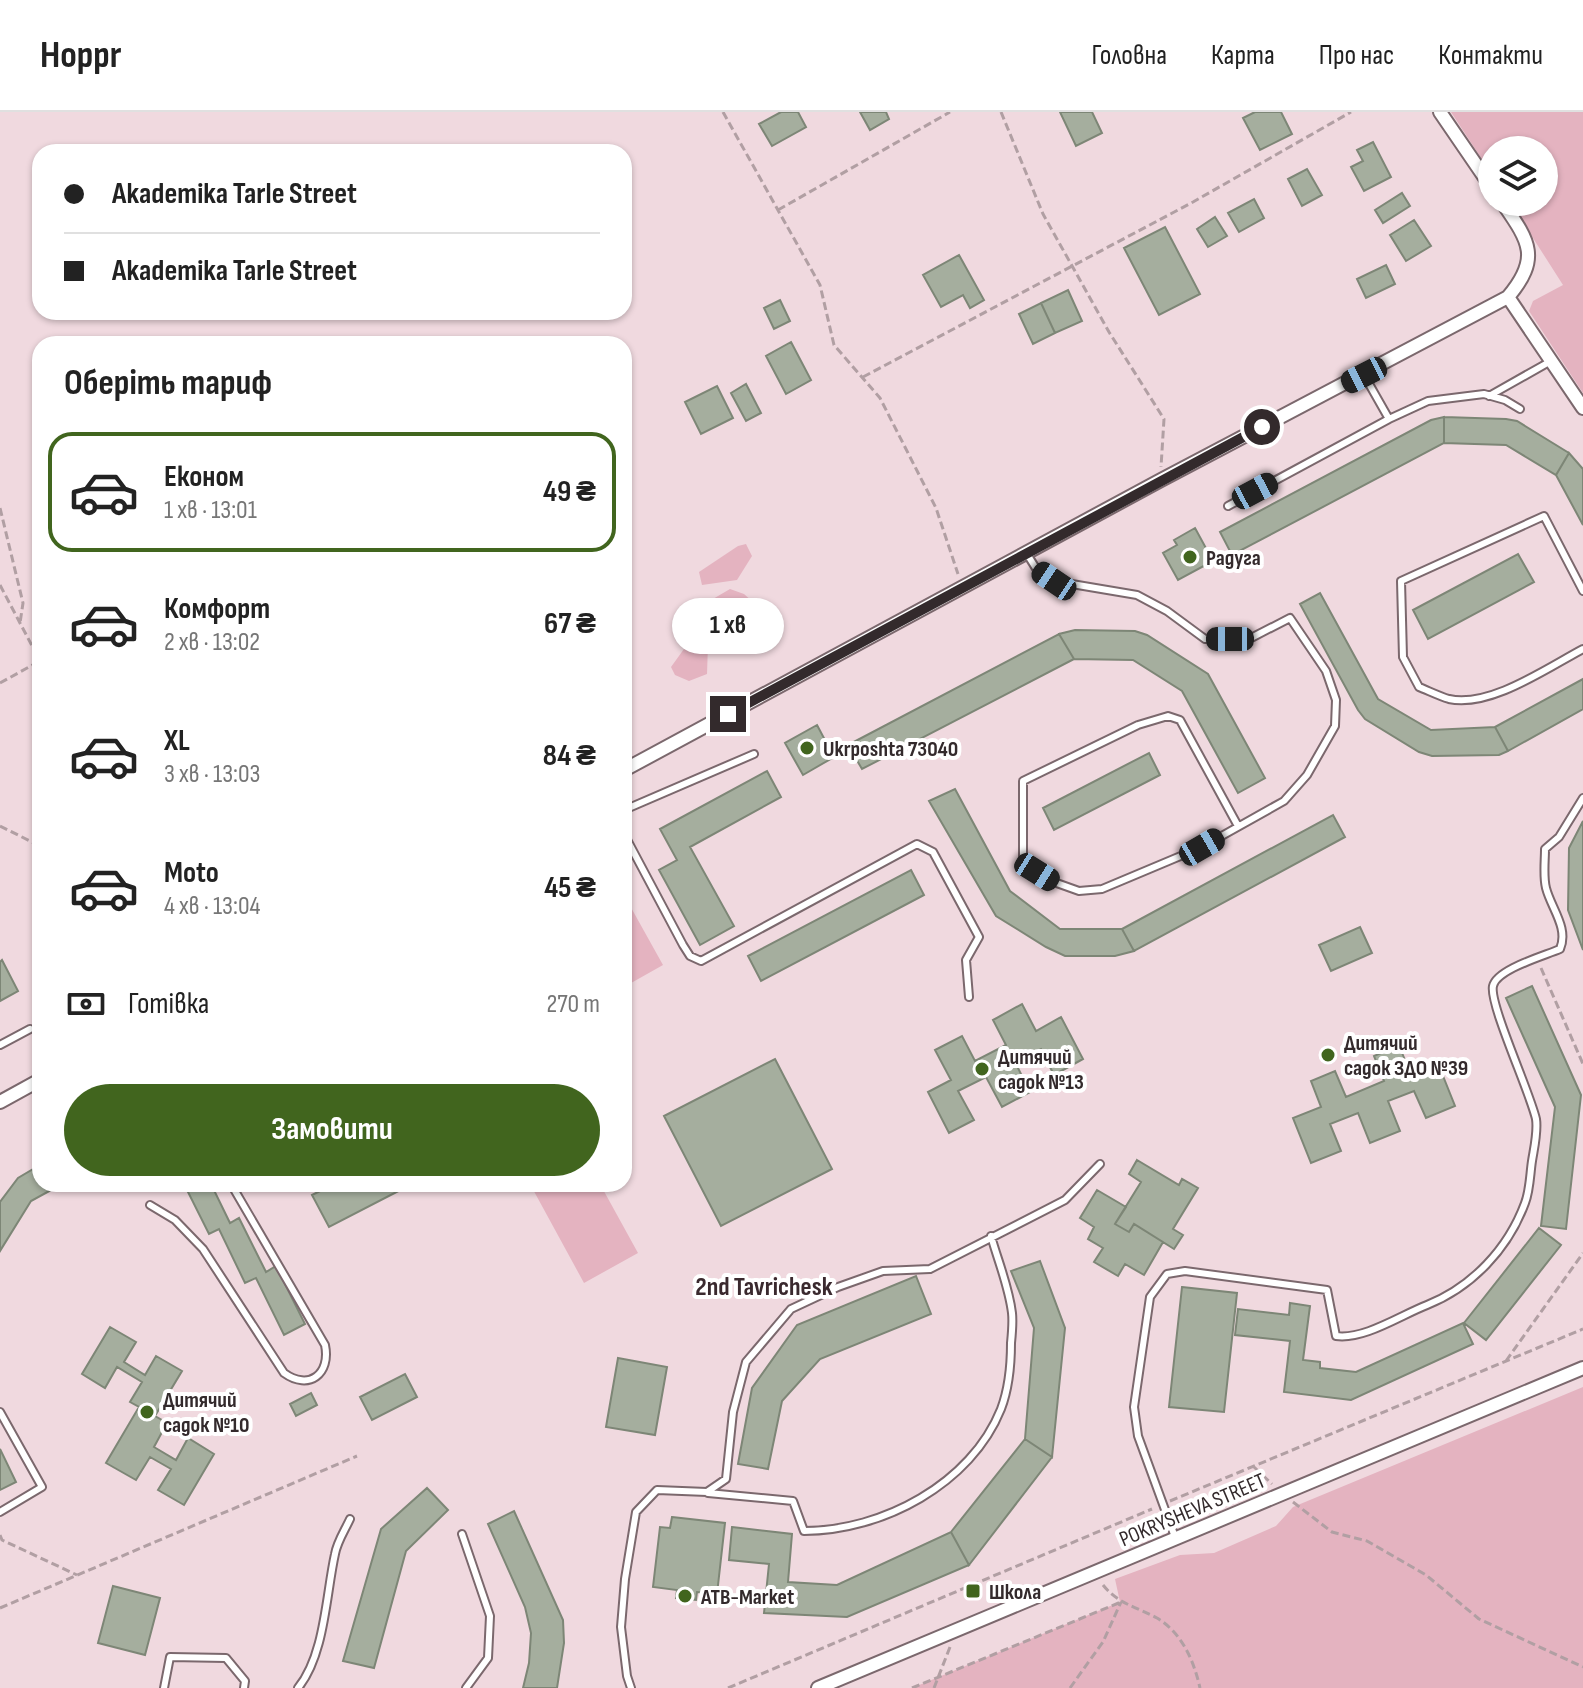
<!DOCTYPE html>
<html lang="uk">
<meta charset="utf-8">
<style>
body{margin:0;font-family:"Sofia Sans Condensed",sans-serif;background:#f6f6f6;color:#222;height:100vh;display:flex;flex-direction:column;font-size:30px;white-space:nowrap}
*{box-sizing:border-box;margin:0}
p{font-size:26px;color:#767676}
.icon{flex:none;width:44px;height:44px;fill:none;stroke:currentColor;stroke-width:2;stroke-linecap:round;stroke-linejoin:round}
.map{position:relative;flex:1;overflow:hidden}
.sheet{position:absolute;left:32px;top:224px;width:600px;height:856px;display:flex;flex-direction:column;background:#fff;border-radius:24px;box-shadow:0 2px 6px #0004}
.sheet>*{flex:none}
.hud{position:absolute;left:32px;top:32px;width:600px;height:176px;border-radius:24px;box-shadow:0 2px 6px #0004;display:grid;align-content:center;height:176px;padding:0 32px;background:#fff}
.buttons{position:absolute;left:1478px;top:24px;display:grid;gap:16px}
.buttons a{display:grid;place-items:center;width:80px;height:80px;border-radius:50%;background:#fff;box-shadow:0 2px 6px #0004;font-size:40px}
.end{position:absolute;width:36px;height:36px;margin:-18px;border:10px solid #332a2c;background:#fff;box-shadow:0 0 0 4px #fff}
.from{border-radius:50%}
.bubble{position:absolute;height:56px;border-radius:28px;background:#fff;box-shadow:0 2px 6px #0004;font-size:26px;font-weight:700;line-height:56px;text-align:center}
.car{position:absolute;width:24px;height:48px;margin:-24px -12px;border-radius:10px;box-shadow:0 0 6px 2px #0007;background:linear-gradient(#222 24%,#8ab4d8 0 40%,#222 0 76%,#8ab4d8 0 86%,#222 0)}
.hud b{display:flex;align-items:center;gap:28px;height:76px;font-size:30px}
.hud b+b{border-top:2px solid #e0e0e0}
.hud i{width:20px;height:20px;background:#222}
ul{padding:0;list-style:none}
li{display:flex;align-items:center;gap:24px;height:120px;margin:0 16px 12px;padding:0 16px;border:4px solid transparent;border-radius:24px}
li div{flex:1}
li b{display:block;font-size:30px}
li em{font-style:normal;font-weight:700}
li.active{border-color:#41651e}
li>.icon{width:72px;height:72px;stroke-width:1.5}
h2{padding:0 32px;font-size:36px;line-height:96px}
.pay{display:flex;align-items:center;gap:20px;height:88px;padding:0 32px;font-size:30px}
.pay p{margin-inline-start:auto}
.button{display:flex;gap:16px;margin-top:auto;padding:16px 32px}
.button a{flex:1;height:92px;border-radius:48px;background:#41651e;color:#fff;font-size:32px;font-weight:700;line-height:92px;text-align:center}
header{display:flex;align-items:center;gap:48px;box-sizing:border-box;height:112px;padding:0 40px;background:#fff;border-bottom:2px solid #e0e0e0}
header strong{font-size:38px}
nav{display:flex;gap:44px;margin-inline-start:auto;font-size:28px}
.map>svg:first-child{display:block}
.green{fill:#e4b3c0}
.building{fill:#a5ae9e;stroke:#7d8676;stroke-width:2}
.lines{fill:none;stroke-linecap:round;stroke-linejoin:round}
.lane-casing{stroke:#7b686d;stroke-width:10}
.street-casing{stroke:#7b686d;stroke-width:16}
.path{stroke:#b19fa3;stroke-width:3;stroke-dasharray:8 4;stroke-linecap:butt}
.lane{stroke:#fff;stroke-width:6}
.street{stroke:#fff;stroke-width:12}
.route{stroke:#332a2c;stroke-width:10}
.poi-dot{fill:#41651e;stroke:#fff;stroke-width:3}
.labels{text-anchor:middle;stroke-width:8;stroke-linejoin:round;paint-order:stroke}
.poi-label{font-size:22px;font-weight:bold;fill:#332a2c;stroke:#fff;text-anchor:start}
.street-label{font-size:22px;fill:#332a2c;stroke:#fff}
.quarter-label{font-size:26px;font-weight:bold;fill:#3a292e;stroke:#fff}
</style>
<header>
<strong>Hoppr</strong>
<nav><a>Головна</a><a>Карта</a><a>Про нас</a><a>Контакти</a></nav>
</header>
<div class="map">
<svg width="1583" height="1576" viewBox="0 0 1583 1576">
<rect width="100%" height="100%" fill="#f0d9df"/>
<path class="green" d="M1451 0H1583V281L1529 199 1533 189 1563 173 1510 90H1544V38H1492V63Z
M746 432 752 444 737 468 702 473 699 460 738 434Z
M730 477 744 482 753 490 724 513 708 533 707 562 689 569 675 563 671 555 689 530 706 491Z
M624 783 663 853 624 875Z
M530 1072H600L638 1141 584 1171Z
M1583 1275V1576H912L1120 1490 1115 1467 1180 1443 1214 1441 1276 1414 1293 1395Z"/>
<path class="building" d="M781 0H798L806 15 772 34 759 12Z
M860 0H886L889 7 870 18Z
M1060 0H1092L1102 21 1076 34Z
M1255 0H1281L1292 22 1260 38 1243 6Z
M1373 30 1391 65 1364 79 1351 55 1363 49 1357 38Z
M1307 57 1322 83 1302 94 1288 67Z
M1402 81 1410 94 1383 111 1375 98Z
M1254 87 1264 106 1239 120 1228 101Z
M1215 105 1227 124 1208 135 1197 117Z
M1414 108 1431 134 1406 149 1390 123Z
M1165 115 1200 182 1159 203 1124 136Z
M959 143 984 188 970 196 963 183 941 195 923 163Z
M1386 153 1395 172 1366 186 1357 167Z
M1068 178 1082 209 1055 221 1041 191Z
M780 188 790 209 774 217 764 196Z
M1041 191 1055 221 1033 232 1019 202Z
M791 230 811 268 786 282 766 244Z
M746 272 761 301 746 309 731 281Z
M717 274 733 306 701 322 685 290Z
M1444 305V331L1232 443 1220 420 1431 308Z
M1444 305 1506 307 1517 309 1569 341 1556 363 1506 333 1444 331Z
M1569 341 1583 357V413L1556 363Z
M1195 416 1213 449 1178 468 1163 441 1177 433 1174 428Z
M1518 442 1534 470 1428 527 1413 498Z
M1320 481 1378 587 1431 618 1495 615 1508 639 1499 643 1432 644 1419 640 1365 607 1358 598 1300 492Z
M1075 518 1135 519 1147 523 1208 562 1265 666 1238 681 1182 579 1133 548 1074 547 1059 522Z
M1059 522 1074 547 862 657 848 633Z
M1583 567V597L1508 639 1495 615Z
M817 613 834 645 803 663 785 631Z
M1149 641 1160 663 1054 718 1043 696Z
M767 659 781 685 690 735 734 814 700 833 659 758 677 748 660 717Z
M955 677 1010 779 1060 817H1122L1134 839 1115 844H1065L1046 835 996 804 929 689Z
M1333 703 1345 725 1134 839 1122 817Z
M1583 709V838L1568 798 1569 736Z
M911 758 924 783 761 869 748 844Z
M1360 815 1372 841 1331 859 1319 833Z
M2 848 18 879 0 889V850Z
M1532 874 1581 983 1566 1117 1541 1114 1555 995 1506 886Z
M1022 892 1036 919 1061 905 1083 947 1054 963 1041 937 1015 950 1030 980 1002 995 986 965 958 979 974 1008 949 1021 928 980 951 968 935 938 962 924 975 949 1006 933 993 908Z
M1399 933 1410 961 1437 949 1455 994 1426 1006 1414 979 1388 989 1400 1019 1370 1031 1358 1001 1330 1012 1341 1039 1311 1051 1293 1006 1321 995 1311 969 1335 959 1346 985 1384 969 1374 944Z
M775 947 832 1057 721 1114 664 1004Z
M1137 1048 1179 1073 1182 1067 1198 1076 1173 1117 1183 1123 1174 1137 1134 1112 1129 1120 1115 1112 1141 1070 1129 1062Z
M40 1053V1072H62L31 1089 0 1139V1090L18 1066Z
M184 1072H211L230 1111 239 1106 266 1160 276 1154 305 1212 284 1223 256 1166 245 1171 219 1117 209 1122Z
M334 1072H412L329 1115 312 1083Z
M1097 1078 1126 1095 1115 1112 1129 1120 1134 1112 1163 1130 1144 1163 1125 1152 1118 1164 1094 1150 1103 1136 1088 1127 1094 1115 1080 1106Z
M1539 1116 1561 1133 1486 1228 1464 1211Z
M1040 1149 1065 1216 1052 1345 1025 1327 1034 1216 1011 1159Z
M916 1164 931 1202 820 1247 782 1289 768 1357 738 1352 752 1276 797 1213Z
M1182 1175 1237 1181 1224 1300 1169 1295Z
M1290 1191 1310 1194 1303 1248 1320 1250V1256L1356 1260 1463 1211 1473 1232 1351 1288 1284 1280 1290 1229 1235 1223 1238 1197 1289 1203Z
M110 1215 136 1230 124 1250 145 1263 156 1244 182 1259 155 1304 167 1311 154 1335 176 1348 188 1326 214 1342 184 1393 158 1378 171 1357 150 1345 136 1368 106 1351 139 1295 130 1290 142 1270 117 1255 105 1276 82 1262Z
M618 1246 667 1255 655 1323 606 1315Z
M405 1262 417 1285 372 1308 360 1285Z
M311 1281 317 1293 296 1304 290 1292Z
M1025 1327 1052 1345 969 1453 951 1420Z
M0 1337 16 1370 0 1378Z
M427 1376 448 1398 406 1439 374 1556 343 1549 381 1417Z
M514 1399 563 1508 564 1531 557 1576H523L529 1551 531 1521 525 1495 488 1412Z
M672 1405 725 1411 717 1482 697 1480 696 1488 676 1486 677 1478 653 1475 660 1415 670 1416Z
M732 1415 792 1422 788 1470 837 1473 951 1420 969 1453 847 1505 764 1501 769 1452 729 1448Z
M113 1474 160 1486 145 1543 98 1531Z"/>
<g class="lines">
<defs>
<path id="lane" d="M1364 263 1389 307
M1489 284 1551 249
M1228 394 1389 307 1428 289 1484 282 1505 288 1520 297
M1027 442 1037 458 1054 469 1137 483 1167 499 1205 527 1253 525 1290 506 1326 559 1336 588 1335 614 1307 663 1284 689 1202 735 1102 777 1079 779 1051 769 1023 751V669L1138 613 1168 604 1180 608 1238 714
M1583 479 1544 404 1401 469 1403 545 1419 575C1429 579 1439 584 1449 587 1490 596 1547 556 1583 537
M624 698 754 642
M624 722 683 833 690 844 701 849 917 732 933 740 979 825 966 848 969 885
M0 933 30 917
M150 1093 175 1108 203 1137 284 1261C309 1279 331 1262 325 1233L231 1072
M0 1300 42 1375 0 1400
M708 1381 793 1389 804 1419C882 1419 971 1372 1001 1297 1009 1276 1011 1254 1011 1231 1012 1221 1013 1210 1012 1201 1009 1175 998 1149 991 1124
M462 1422 490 1504 488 1546 466 1576
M1175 1425 1138 1324 1134 1295 1150 1185 1167 1162 1185 1159 1327 1178 1336 1224C1364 1228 1401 1203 1427 1193 1472 1175 1508 1137 1525 1091 1530 1078 1530 1062 1532 1049 1534 1036 1538 1020 1536 1007 1530 980 1489 892 1493 874 1497 857 1544 844 1560 837 1569 816 1551 796 1546 776 1543 764 1545 749 1545 737L1559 725 1583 686
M164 1576 170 1545 226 1546 245 1569 244 1576
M298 1576C325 1543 326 1482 335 1442 337 1430 345 1418 350 1407
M631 1576 627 1564 621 1515 625 1467 636 1400 657 1378 707 1380 726 1367 733 1300 746 1250 791 1197 838 1175 883 1159 930 1157 1065 1088 1100 1052"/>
<path id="street" d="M1440 0 1492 76
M1508 185 1583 296
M624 658 1161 368 1508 185C1542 145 1528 128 1502 90
M0 990 40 968
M818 1576 1583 1256"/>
</defs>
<use href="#lane" class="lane-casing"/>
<use href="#street" class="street-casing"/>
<path class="path" d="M723 0 820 173 834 233 880 286 936 396 958 462
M1001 0 1043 102 1109 220 1164 307 1161 355
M778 98 950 0
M863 265 1193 90 1351 0
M0 396 23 491 20 511
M0 473 40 549
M0 571 38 550
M0 714 40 734
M1541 856 1583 952
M1506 1249 1583 1141
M1254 1355 1272 1372
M1170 1389 1583 1217
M1293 1390 1332 1420 1367 1429 1426 1463 1479 1507 1583 1555
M0 1423 2 1428 77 1463
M1103 1473C1118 1492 1137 1495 1157 1506 1182 1521 1194 1549 1200 1576
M0 1496 357 1344
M728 1576 1152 1397
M912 1576 1121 1490
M934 1576 950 1535
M1070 1576 1103 1530 1121 1490"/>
<use href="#lane" class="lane"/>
<use href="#street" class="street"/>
</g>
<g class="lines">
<path class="route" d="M728 602 1262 315"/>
</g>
<g class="poi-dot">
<circle cx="1190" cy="445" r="8"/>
<circle cx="807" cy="636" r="8"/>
<circle cx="1328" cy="943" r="8"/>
<circle cx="982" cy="957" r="8"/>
<circle cx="147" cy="1300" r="8"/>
<rect x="965" y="1471" width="16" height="16" rx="4"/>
<circle cx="685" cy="1484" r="8"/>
</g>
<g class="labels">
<g class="poi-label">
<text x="1206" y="453">Радуга</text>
<text x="823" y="644">Ukrposhta 73040</text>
<text x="1344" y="938">Дитячий<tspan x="1344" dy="25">садок ЗДО №39</tspan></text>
<text x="998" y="952">Дитячий<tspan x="998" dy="25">садок №13</tspan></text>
<text x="163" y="1295">Дитячий<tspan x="163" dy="25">садок №10</tspan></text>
<text x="989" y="1487">Школа</text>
<text x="701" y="1492">ATB-Market</text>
</g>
<g class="street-label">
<text transform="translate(1192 1397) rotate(-23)" y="8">POKRYSHEVA STREET</text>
</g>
<g class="quarter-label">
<text x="764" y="1183">2nd Tavrichesk</text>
</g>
</g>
</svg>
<div class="buttons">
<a><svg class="icon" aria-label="layers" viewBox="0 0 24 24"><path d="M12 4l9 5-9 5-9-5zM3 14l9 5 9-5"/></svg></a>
</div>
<i class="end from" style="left:1262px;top:315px"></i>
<i class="end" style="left:728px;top:602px"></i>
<div class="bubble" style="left:672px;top:486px;width:112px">1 хв</div>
<i class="car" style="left:1364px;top:263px;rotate:243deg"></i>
<i class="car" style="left:1255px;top:379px;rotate:62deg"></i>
<i class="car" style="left:1054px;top:469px;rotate:304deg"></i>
<i class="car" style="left:1230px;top:527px;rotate:270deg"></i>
<i class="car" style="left:1202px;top:735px;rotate:60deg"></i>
<i class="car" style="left:1037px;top:760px;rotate:122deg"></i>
<div class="hud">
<b><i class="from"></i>Akademika Tarle Street</b>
<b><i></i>Akademika Tarle Street</b>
</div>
<section class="sheet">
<h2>Оберіть тариф</h2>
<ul>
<li class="active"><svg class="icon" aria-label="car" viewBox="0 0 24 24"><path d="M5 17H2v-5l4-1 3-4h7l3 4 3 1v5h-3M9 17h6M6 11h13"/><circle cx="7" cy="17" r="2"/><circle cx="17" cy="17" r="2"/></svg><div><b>Економ</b><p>1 хв · 13:01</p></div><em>49 ₴</em></li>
<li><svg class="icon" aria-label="car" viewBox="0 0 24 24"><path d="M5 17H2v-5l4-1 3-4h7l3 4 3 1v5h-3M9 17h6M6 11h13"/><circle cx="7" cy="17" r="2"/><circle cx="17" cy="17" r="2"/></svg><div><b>Комфорт</b><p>2 хв · 13:02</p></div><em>67 ₴</em></li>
<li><svg class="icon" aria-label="car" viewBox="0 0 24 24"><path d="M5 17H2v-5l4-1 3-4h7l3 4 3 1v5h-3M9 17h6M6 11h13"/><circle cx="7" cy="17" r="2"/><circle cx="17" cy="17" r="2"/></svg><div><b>XL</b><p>3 хв · 13:03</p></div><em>84 ₴</em></li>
<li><svg class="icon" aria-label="car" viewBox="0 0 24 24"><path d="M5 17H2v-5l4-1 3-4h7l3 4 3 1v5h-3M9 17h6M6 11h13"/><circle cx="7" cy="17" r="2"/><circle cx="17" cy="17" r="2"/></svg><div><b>Moto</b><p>4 хв · 13:04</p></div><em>45 ₴</em></li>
</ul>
<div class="pay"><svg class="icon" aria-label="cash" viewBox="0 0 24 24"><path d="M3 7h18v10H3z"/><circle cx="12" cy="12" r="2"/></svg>Готівка<p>270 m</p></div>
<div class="button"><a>Замовити</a></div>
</section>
</div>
